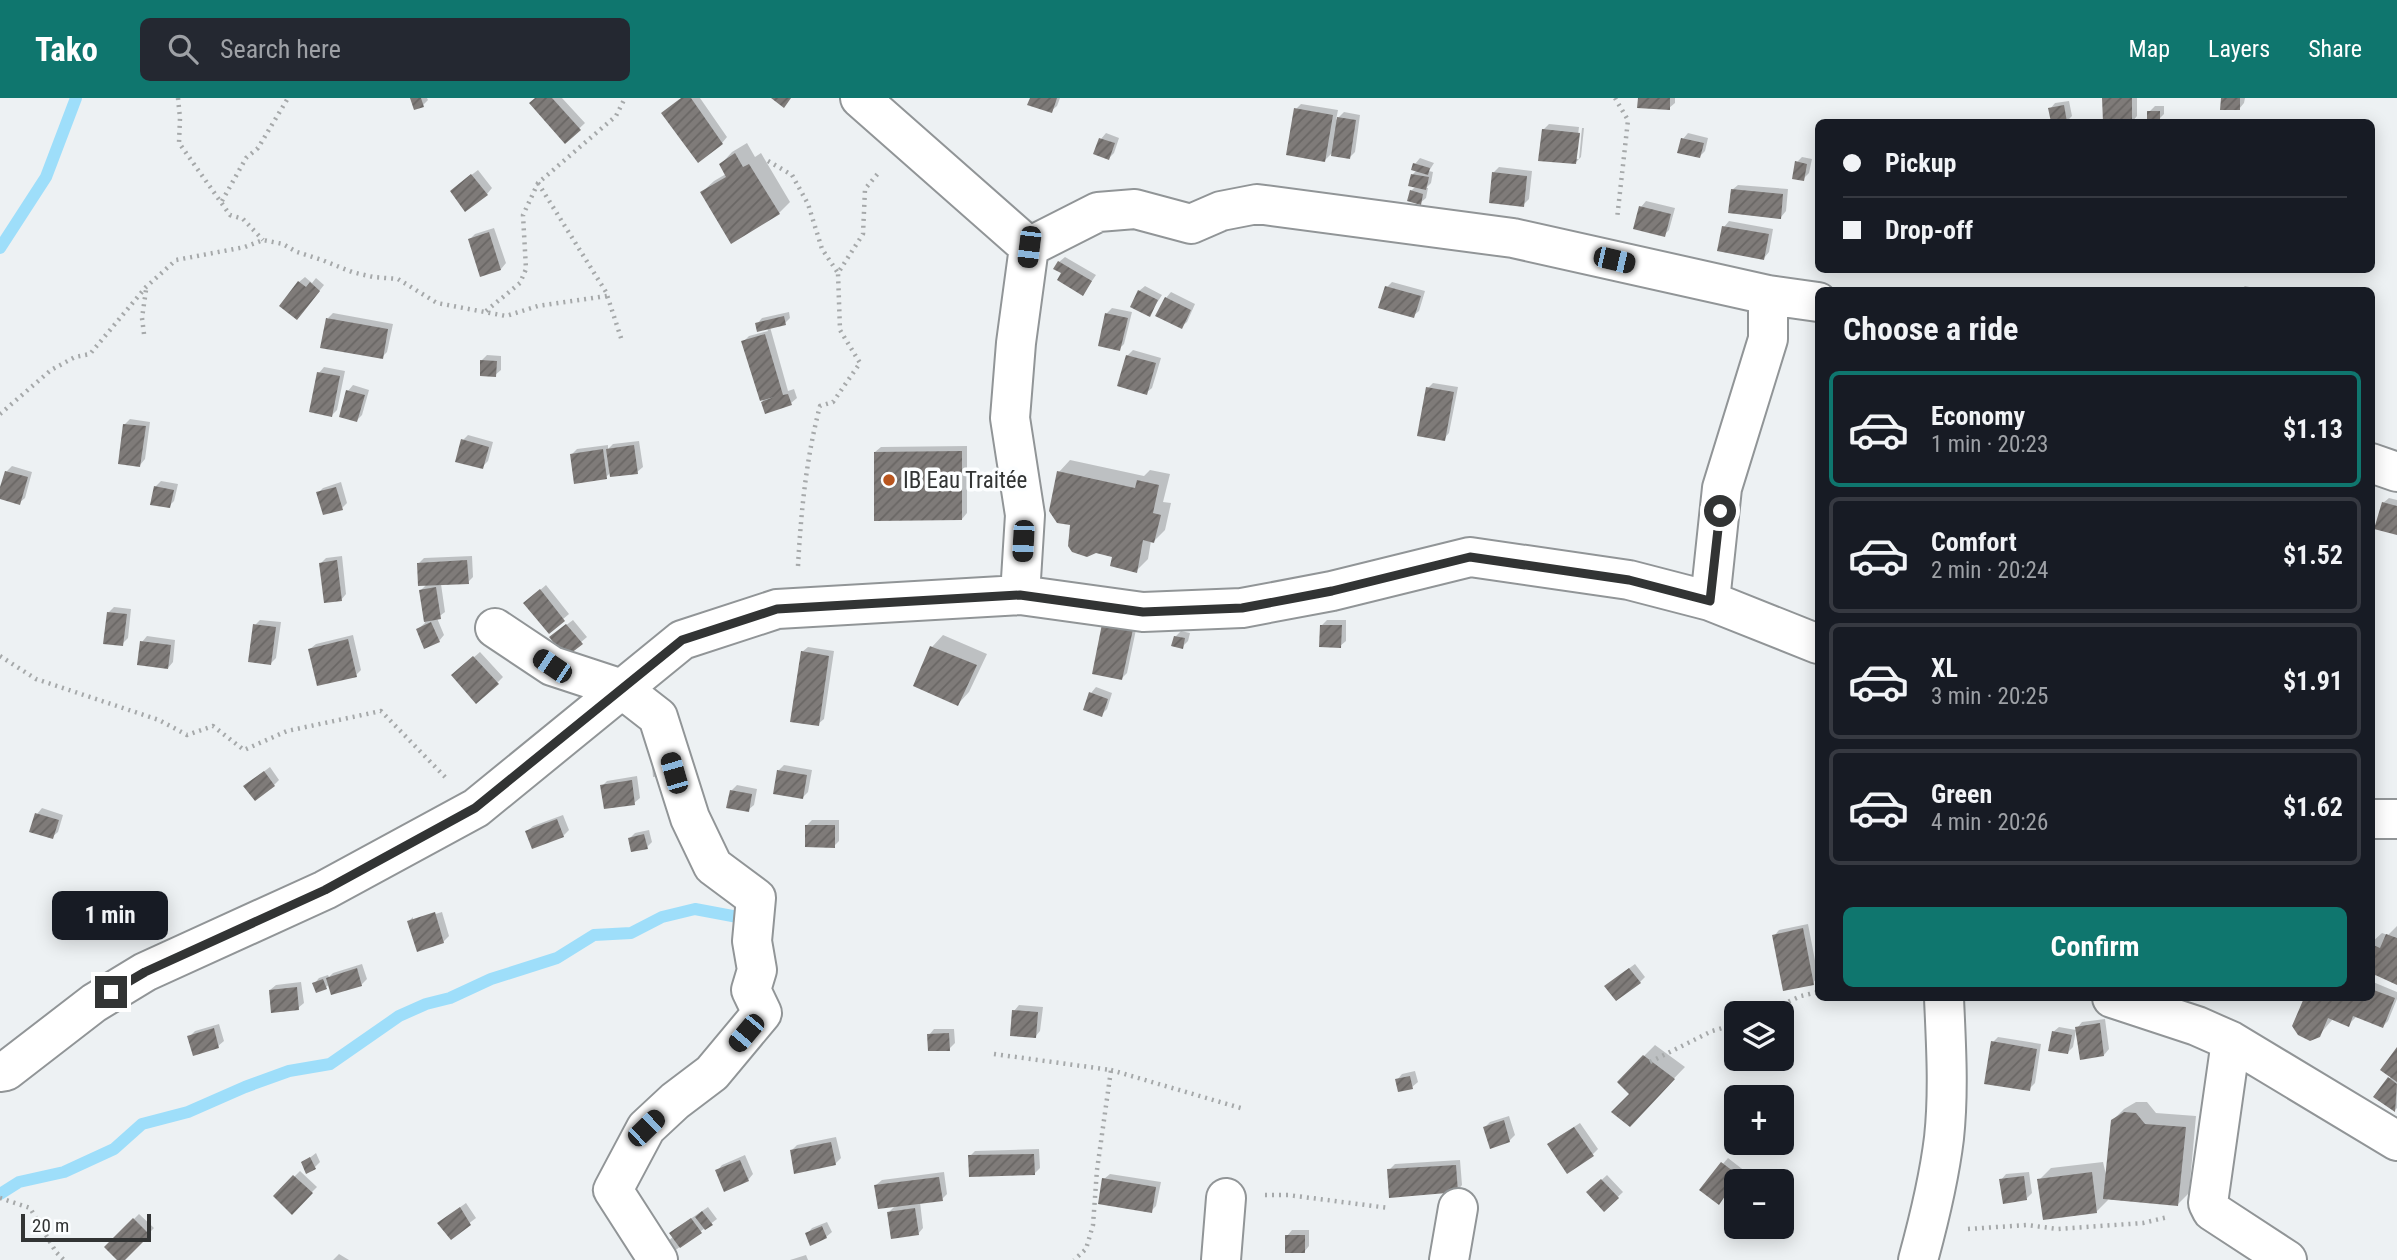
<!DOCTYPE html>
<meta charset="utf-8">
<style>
body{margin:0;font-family:"Roboto Condensed",sans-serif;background:#242831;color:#f1f3f6;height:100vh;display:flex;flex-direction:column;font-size:26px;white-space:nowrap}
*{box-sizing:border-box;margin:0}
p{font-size:23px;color:#9ea1a6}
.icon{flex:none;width:38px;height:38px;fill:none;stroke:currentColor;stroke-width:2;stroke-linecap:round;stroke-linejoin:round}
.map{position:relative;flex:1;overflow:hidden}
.panel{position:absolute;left:1815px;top:189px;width:560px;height:714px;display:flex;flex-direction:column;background:#171b24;border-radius:10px;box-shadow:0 4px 18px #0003}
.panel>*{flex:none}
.top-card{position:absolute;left:1815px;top:21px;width:560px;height:154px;border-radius:10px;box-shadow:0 4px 18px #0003;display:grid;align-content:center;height:154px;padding:0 28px;background:#171b24}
.controls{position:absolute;left:1724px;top:903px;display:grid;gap:14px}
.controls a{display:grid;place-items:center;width:70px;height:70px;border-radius:10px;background:#171b24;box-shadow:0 4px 18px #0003;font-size:35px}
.scale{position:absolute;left:21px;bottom:18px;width:130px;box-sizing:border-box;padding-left:7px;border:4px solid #323434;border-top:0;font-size:19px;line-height:24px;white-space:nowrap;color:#323434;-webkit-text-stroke:5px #fcfeff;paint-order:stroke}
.end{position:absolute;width:32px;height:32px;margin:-16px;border:9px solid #323434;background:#fff;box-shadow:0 0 0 4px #fff}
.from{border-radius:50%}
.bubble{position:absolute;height:49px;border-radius:10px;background:#171b24;box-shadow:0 4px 18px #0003;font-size:23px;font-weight:700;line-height:49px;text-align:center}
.car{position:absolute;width:21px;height:42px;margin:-21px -10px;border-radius:9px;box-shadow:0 0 5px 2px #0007;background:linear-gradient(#222 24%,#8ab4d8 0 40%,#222 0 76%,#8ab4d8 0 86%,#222 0)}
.top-card b{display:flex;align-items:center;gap:24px;height:66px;font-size:26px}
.top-card b+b{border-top:2px solid #363941}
.top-card i{width:18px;height:18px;background:#f1f3f6}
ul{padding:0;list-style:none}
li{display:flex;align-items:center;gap:21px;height:116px;margin:0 14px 10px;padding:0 14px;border:4px solid #363941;border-radius:10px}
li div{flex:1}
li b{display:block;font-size:26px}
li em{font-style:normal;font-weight:700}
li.active{border-color:#0f766e}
li>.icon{width:63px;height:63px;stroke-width:1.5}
h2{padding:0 28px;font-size:32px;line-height:84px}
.cta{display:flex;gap:14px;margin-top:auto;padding:14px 28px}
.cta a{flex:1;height:80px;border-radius:10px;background:#0f766e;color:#fff;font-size:28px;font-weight:700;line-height:80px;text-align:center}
header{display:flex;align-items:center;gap:42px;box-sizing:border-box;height:98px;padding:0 35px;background:#0f766e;color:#fff}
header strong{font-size:33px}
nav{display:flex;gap:38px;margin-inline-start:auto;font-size:24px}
.search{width:490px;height:63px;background:#242831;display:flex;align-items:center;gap:18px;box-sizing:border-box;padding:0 24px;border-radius:10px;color:#9ea1a6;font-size:26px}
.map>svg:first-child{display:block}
.shadow{fill:#0003}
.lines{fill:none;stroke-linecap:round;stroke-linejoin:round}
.stream{stroke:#9edefa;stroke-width:12}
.building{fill:url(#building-hatch)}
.street-casing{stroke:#919597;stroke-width:42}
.path{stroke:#a6a9aa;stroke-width:4.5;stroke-dasharray:2 5;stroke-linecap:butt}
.street{stroke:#fff;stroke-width:38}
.route{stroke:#323434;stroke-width:9}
.poi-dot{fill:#b8551e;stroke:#fcfeff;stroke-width:2.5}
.labels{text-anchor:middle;stroke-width:7;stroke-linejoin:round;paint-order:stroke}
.poi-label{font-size:23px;fill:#323434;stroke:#fcfeff;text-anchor:start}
</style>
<header>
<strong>Tako</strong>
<div class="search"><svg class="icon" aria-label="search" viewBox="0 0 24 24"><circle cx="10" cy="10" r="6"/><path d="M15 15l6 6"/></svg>Search here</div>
<nav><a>Map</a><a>Layers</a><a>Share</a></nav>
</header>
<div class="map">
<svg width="2397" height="1162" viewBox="0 0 2397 1162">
<defs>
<pattern id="building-hatch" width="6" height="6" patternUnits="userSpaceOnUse" patternTransform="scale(1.75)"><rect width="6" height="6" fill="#7f7b79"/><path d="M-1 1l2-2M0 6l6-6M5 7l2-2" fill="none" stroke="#696664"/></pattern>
</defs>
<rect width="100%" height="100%" fill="#edf1f3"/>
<path class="shadow" d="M412 0H427L428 2 423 7Z
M537 0H562L585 25 565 44Z
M682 0H700L727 39 722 45Z
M1032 0H1060L1057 8 1051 13Z
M1640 0H1675V5L1669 10Z
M2104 0H2137V18L2132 24H2105Z
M2223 0H2245L2244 5 2239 11Z
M2069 3 2072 18 2067 23 2052 24 2050 11 2055 5Z
M1301 6 1338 12 1336 22 1344 14 1360 17 1355 54 1350 59 1334 53 1325 62 1296 11Z
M2155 8H2164V16L2159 21 2149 14Z
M1549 26 1579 29 1575 61H1579L1582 30H1584L1581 59 1576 64 1543 32Z
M1106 35 1119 40 1114 55 1109 60 1101 41Z
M1688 35 1708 40 1705 53 1699 59 1683 41Z
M747 45 755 59 761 55 790 104 779 115 702 94 714 83 726 76 721 66 732 54Z
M1802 59 1812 61 1809 75 1803 81 1797 64Z
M1420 60 1434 65 1429 73 1433 74 1431 85 1426 90H1428L1426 100 1420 105 1411 93 1416 88 1413 76 1417 72 1415 66Z
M1499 69 1532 73 1529 101 1523 107 1493 75Z
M478 72 492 90 487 96 457 88Z
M1738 87 1788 91 1786 113 1781 119 1732 92Z
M1646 103 1675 110 1669 132 1664 137 1641 109Z
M1729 123 1773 131 1769 154 1764 160 1724 129Z
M494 130 506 165 501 171 470 141 475 136Z
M1065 159 1096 177 1083 196 1063 174 1059 164Z
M305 179 312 185 316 180 324 187 302 215 299 184Z
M1392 184 1425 193 1419 213 1413 218 1387 189Z
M1145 188 1162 197 1149 217 1139 193Z
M2245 188 2262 192H2240Z
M1171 194 1195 206 1187 224 1181 229 1166 200Z
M1112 210 1132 214 1124 246 1119 251 1107 215Z
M789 214 790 220 785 225 770 229 788 293 794 291 797 300 791 305 766 313 743 244 749 238 768 233 767 230 757 226 762 220Z
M333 215 393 226 387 254 382 259 328 220Z
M1133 252 1161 260 1152 290 1146 295 1127 258Z
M487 257 501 258V272L495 277 481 263Z
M324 269 345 273 337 312 332 317 319 275Z
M1433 285 1458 289 1449 335 1444 341 1428 290Z
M353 287 369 292 362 317 357 322 348 293Z
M130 321 150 324 145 361 140 367 125 326Z
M468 337 493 344 488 363 482 369 463 342Z
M639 343 643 369 637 374H611L606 379 572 356 577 351 608 347V351L613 346Z
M967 348V415L962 421 875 354 881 349Z
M1070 362 1144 378 1150 372 1170 376 1163 404 1171 405 1165 432 1154 443H1151L1148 461 1136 473 1072 425 1059 374Z
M12 368 32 374 25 400 19 405 0 399 6 374Z
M161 383 178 386 174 403 169 408 155 389Z
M341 384 347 405 342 410 318 395 323 390Z
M2389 400 2397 402V435L2383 405Z
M342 458 346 496 341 502 321 465 326 460Z
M472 458 473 479 468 484 441 486 445 514 437 520 444 537 439 543 418 531 425 525 421 492 427 486 419 465 424 460Z
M546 487 569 516 549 533 531 500Z
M114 509 131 511 128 540 122 546 108 515Z
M1139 517 1127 575 1122 580 1094 575Z
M260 522 281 524 276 560 271 565 255 527Z
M573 522 587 539 566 557 557 534Z
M1327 522H1346V543L1340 548 1321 528Z
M1181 533 1190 535 1188 543 1182 549 1175 539Z
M353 537 361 572 356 577 310 551 316 546Z
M943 537 987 556 969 594 958 606 932 549Z
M147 538 175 542 173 564 168 570 142 544Z
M808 549 834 553 824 621 818 626 802 554Z
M480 554 503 579 498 584 459 572Z
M1096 589 1112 595 1107 611 1101 617 1085 611 1091 595Z
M658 662 663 678 653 679 652 667Z
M784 667 812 672 808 694 803 699 778 673Z
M270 669 279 682 274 687 251 683Z
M637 678 640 700 634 705 602 688 607 683Z
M737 687 757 691 754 707 748 712 731 693Z
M42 710 63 717 58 734 52 739 37 716Z
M563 717 569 732 563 738 527 733 533 728Z
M812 722H839V743L834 748 806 728Z
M649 732 652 744 647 749 630 740 635 735Z
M442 814 449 838 443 844 409 823 413 819V823Z
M1808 826 1818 878 1813 885 1774 838 1779 832Z
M2397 828V885L2376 876 2373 884 2397 894V901L2388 923 2383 928 2357 918 2348 927 2333 921 2319 937 2294 927 2305 900H2371V845L2382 835 2388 837Z
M362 866 367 881 361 887 330 886 326 889 314 886 319 880 328 877 329 879 333 875Z
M1635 866 1645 879 1640 884 1612 883Z
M301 884 304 905 298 910 270 892 276 887Z
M1019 907 1043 909 1040 933 1035 939 1014 913Z
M2105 921 2109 951 2104 957 2077 930 2082 924Z
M219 926 224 943 218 948 189 939 195 933Z
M2059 929 2076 932 2073 949 2068 954 2053 934Z
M934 931H954L955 945 949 951 929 937Z
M1998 939 2041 946 2035 985 2029 991 1993 944Z
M1655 947 1685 969 1630 1026 1631 996 1644 958Z
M2397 952V1010L2395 1012 2376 999 2391 978Z
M1415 973 1418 984 1412 989 1397 982 1402 976Z
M2136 1004H2147L2156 1015 2196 1018 2189 1095 2178 1106 2107 1100 2108 1102 2096 1114 2039 1082 2051 1070 2103 1064 2107 1081 2112 1023 2124 1011Z
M1509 1018 1515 1037 1509 1043 1485 1029 1490 1024Z
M1580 1025 1598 1051 1592 1057 1555 1041Z
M836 1039 841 1060 835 1066 792 1052 797 1047Z
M1039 1051 1040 1070 1034 1076 970 1058 975 1053Z
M316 1055 320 1064 315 1069 303 1065Z
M745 1057 753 1076 748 1082 717 1073 722 1067Z
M1728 1060 1755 1081 1753 1083H1736V1100L1728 1093 1701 1091Z
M1460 1062 1462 1087 1457 1093 1389 1072 1395 1066Z
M300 1073 317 1089 292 1114 275 1098Z
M944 1074 947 1096 942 1101 920 1104 923 1130 918 1136 889 1114 896 1107 876 1087 882 1082Z
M2029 1074 2032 1095 2026 1101 2001 1082 2006 1076Z
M1110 1076 1161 1084 1156 1108 1151 1113 1104 1081Z
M1607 1077 1623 1094 1605 1111 1594 1089Z
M466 1105 476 1120 451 1139 445 1120Z
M708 1109 717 1121 673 1154 666 1145 674 1138 677 1130Z
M139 1116 154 1130 123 1162H119L106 1149Z
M827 1124 832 1134 826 1139 807 1136 812 1130Z
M1292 1132H1309V1148L1304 1154 1287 1138Z
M339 1156 349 1162H333Z
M806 1157 808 1162H790Z"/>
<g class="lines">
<path class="stream" d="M0 150 46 79 76 0
M0 1096 19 1084 64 1074 114 1051 142 1026 188 1014 245 989 289 973 330 966 399 918 426 906 450 900 491 881 557 860 594 837 631 835 662 819 695 811 743 820"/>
</g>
<path class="building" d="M410 0H421L424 9 414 12Z
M535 0H552L581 32 565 46 529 5Z
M681 0H691L723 46 698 65 661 15Z
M771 0H791L784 10Z
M1030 0H1057L1052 15 1027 7Z
M1638 0H1670V12L1637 10Z
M2102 0H2132V24H2103Z
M2221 0H2240V12H2220Z
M2064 7 2067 24H2051L2048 10Z
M1294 10 1333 17 1325 64 1286 57Z
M2147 13H2160V23H2147Z
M1337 19 1356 22 1350 61 1331 58Z
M1542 31 1580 35 1576 66 1538 63Z
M1099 40 1115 45 1109 62 1093 56Z
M1681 40 1704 45 1700 60 1677 55Z
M735 55 743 69 749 66 780 116 731 146 700 94 726 79 719 66Z
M1795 63 1807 66 1804 83 1792 81Z
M1413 65 1430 70 1428 77 1411 72Z
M1492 74 1527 78 1524 109 1489 105Z
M471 76 488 97 465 114 450 93Z
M1411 76 1429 79 1426 92 1408 88Z
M1731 91 1783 96 1781 121 1728 115Z
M1410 92 1423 96 1421 107 1407 103Z
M1639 108 1671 116 1665 139 1633 131Z
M1722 128 1769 136 1764 162 1717 153Z
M489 134 501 172 480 179 468 141Z
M1058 163 1092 183 1083 198 1057 182 1061 175 1053 171Z
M298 183 306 189 310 184 320 193 297 222 279 208Z
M1385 188 1421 198 1414 220 1378 210Z
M1138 192 1158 202 1150 219 1130 209Z
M1165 199 1191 212 1182 231 1155 218Z
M1105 215 1128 220 1120 253 1098 248Z
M784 218 786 227 757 234 755 225Z
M326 220 388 231 383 261 320 250Z
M765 236 783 297 788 296 792 307 765 316 761 304 774 299 760 303 741 243Z
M1126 257 1156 265 1147 297 1117 288Z
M480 262 497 263 496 279 480 278Z
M317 274 340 278 332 319 309 314Z
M1426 289 1454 294 1445 343 1417 338Z
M346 292 365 297 357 324 339 319Z
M123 326 146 328 140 369 118 366Z
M461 341 489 349 483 371 455 364Z
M634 347 638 376 610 379 606 351Z
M603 351 607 381 574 386 570 356Z
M962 353V422L874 423V354Z
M5 373 28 379 20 407 0 401V389Z
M1057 373 1135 390 1137 382 1159 387 1153 415 1161 417 1154 445 1143 442 1137 475 1110 468 1112 459 1096 455 1087 459 1072 454 1068 448 1070 427 1057 425 1049 413Z
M154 388 174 392 170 410 150 407Z
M336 389 343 412 323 417 316 394Z
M2382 404 2397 408V437L2374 431Z
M337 462 342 503 324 505 319 465Z
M467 462 469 486 418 488 417 465Z
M436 489 441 521 424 524 419 492Z
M540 491 565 523 549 536 523 505Z
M107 514 127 516 123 548 103 546Z
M1104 516 1135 522 1122 582 1092 576Z
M431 524 440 544 424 551 416 531Z
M253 526 276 529 271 567 248 564Z
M566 526 583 546 566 559 549 539Z
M1320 527H1342L1341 550 1319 549Z
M1174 538 1185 540 1183 551 1171 548Z
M348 541 357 579 317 588 308 551Z
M140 543 171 547 168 571 137 567Z
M930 548 977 567 958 608 913 588Z
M801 553 829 558 819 628 790 624Z
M473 558 499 586 476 606 451 577Z
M1089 594 1108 601 1102 619 1083 612Z
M777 672 807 677 803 701 773 696Z
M264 673 275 688 255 703 243 688Z
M632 682 635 707 604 711 600 687Z
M730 692 752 696 749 714 726 710Z
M35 715 59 722 53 741 29 734Z
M557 721 564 739 532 751 525 733Z
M805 727H835V750L805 749Z
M644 736 648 751 631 754 628 740Z
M435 814 444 845 417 854 407 823Z
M1803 830 1814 887 1783 893 1772 837Z
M2386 836 2397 840V887L2371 875V846L2380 850Z
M357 870 362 888 331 897 326 880Z
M1629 870 1641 885 1616 903 1604 888Z
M323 881 327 891 316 895 312 885Z
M297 889 299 912 271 915 269 892Z
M2371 891 2395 900 2383 930 2353 918 2349 929 2328 920 2320 939 2310 943 2298 937 2292 928 2304 900H2371Z
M1012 912 1038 914 1036 940 1010 938Z
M2100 925 2104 958 2080 962 2075 929Z
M214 930 219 950 193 958 187 938Z
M2052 933 2072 937 2068 956 2048 953Z
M949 935 950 953H928L927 936Z
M1991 943 2037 951 2030 993 1984 986Z
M2397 949V984L2380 972Z
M1643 957 1675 981 1630 1029 1611 1014 1629 996 1617 984Z
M1410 978 1413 991 1398 994 1395 981Z
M2388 979 2397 986 2395 1014 2373 999Z
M2124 1014 2136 1015 2145 1026 2186 1029 2178 1108 2103 1101 2111 1022Z
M1504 1022 1510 1044 1490 1051 1483 1029Z
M1574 1029 1594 1058 1567 1076 1547 1046Z
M831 1044 836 1067 794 1076 790 1052Z
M1034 1056 1035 1077 969 1079 968 1057Z
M310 1059 316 1071 306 1076 301 1064Z
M740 1062 749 1083 724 1094 715 1072Z
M1721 1064 1746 1083H1736V1102L1727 1095 1719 1107 1699 1092Z
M1456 1067 1458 1094 1389 1100 1387 1071Z
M2092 1074 2097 1115 2043 1122 2037 1081Z
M293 1077 313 1095 292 1117 273 1098Z
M2024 1078 2027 1102 2003 1106 1999 1081Z
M939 1079 943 1103 878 1111 874 1087Z
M1102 1080 1156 1089 1152 1115 1098 1106Z
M1601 1081 1619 1100 1604 1114 1586 1094Z
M460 1109 471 1127 451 1142 437 1125Z
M915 1110 919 1137 891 1141 887 1114Z
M702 1113 713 1127 705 1132 695 1119Z
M133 1120 150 1137 125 1162H117L104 1149Z
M691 1120 702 1135 680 1150 669 1135Z
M822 1128 827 1140 810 1148 805 1135Z
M1285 1137H1305V1155H1285Z"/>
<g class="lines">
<defs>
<path id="street" d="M860 0 1029 149
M1029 149 1098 114 1135 111 1191 126 1221 113 1257 106 1513 140 1768 197 1818 204
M2371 365 2397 374
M1020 497 1025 417 1010 320 1016 245 1029 149
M1710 503 1722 390 1768 241V197
M495 530 552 568 622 591 658 619 690 720 713 768 756 800 752 843 757 872 751 892 762 915 712 975 675 1003 646 1030 613 1092 658 1162
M2371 721H2397
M2112 900 2197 928 2231 943 2397 1043
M2231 943 2208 1105 2212 1113 2287 1162
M0 974 6 973 94 905 145 874 325 792 476 710 682 542 777 511 1020 497 1143 514 1242 510 1332 493 1470 459 1629 482 1710 503 1818 546
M1221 1162 1226 1100
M1449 1162 1458 1110
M1918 1162C1929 1122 1939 1081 1944 1040 1949 993 1946 946 1944 900"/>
</defs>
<use href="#street" class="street-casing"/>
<path class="path" d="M178 0 180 20 179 45 230 117 243 121 263 142
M1615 0 1628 22 1617 121
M768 63 792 77 808 106 822 151 838 175
M538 85 606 194 622 243
M222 103 246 60 258 50 288 0
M486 213 520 185 526 171 523 117 538 85 616 18 625 0
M144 236 142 220 146 192
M0 316 51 272 75 259 90 256 146 189 176 162 245 149 263 142 283 146 297 154 322 162 352 174 373 179 398 181 437 205 506 218 538 208 607 198
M798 468C801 414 806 361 820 308L833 304 860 265 840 232 838 175 863 136 865 91 880 73
M0 558 36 581 159 622 187 637 213 628 244 652 287 633 381 613 446 680
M1763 915 1801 898 1818 894
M994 956 1111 972 1097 1072 1093 1127 1086 1151 1074 1162
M1650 964 1712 933 1736 926
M1111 972 1244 1011
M1265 1097H1288L1389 1110
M0 1100 30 1110 56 1154 64 1162
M1968 1131 2027 1127 2058 1131 2143 1125 2168 1119"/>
<use href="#street" class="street"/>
</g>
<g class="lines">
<path class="route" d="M111 894 145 874 325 792 475 710 682 542 777 511 1020 497 1143 514 1242 510 1332 493 1470 459 1629 482 1710 503 1720 413"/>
</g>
<circle class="poi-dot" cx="889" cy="382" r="7"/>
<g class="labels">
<g class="poi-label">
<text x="903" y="390">IB Eau Traitée</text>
</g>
</g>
</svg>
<div class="controls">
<a><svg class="icon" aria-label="layers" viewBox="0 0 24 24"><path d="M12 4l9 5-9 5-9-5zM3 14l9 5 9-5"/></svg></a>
<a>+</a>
<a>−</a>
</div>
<div class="scale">20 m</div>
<i class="end from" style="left:1720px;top:413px"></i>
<i class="end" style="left:111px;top:894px"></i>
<div class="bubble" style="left:52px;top:793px;width:116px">1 min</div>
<i class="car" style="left:1029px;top:149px;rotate:187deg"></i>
<i class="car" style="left:1614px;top:162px;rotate:103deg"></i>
<i class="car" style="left:1023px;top:443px;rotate:183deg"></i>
<i class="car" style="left:552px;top:568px;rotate:304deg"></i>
<i class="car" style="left:674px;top:675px;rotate:344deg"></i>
<i class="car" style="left:746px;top:935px;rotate:220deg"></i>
<i class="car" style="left:646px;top:1030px;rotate:46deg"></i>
<div class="top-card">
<b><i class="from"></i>Pickup</b>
<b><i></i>Drop-off</b>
</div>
<section class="panel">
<h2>Choose a ride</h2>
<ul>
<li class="active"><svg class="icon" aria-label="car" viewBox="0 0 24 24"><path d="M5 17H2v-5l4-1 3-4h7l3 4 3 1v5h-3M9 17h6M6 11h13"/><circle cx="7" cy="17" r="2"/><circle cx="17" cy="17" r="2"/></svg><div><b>Economy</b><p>1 min · 20:23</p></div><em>$1.13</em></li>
<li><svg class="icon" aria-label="car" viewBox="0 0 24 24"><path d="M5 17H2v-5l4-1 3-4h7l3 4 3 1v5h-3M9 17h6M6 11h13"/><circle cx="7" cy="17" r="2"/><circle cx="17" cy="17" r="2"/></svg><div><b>Comfort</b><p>2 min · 20:24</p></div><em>$1.52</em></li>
<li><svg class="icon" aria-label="car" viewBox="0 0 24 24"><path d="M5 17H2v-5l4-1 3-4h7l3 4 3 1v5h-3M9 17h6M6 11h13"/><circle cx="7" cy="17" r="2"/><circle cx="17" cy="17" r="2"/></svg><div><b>XL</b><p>3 min · 20:25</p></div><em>$1.91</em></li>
<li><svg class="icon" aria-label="car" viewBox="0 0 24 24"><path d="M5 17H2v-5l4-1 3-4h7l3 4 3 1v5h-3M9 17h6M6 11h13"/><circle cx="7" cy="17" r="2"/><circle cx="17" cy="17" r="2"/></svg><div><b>Green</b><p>4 min · 20:26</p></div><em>$1.62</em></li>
</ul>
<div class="cta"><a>Confirm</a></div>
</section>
</div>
